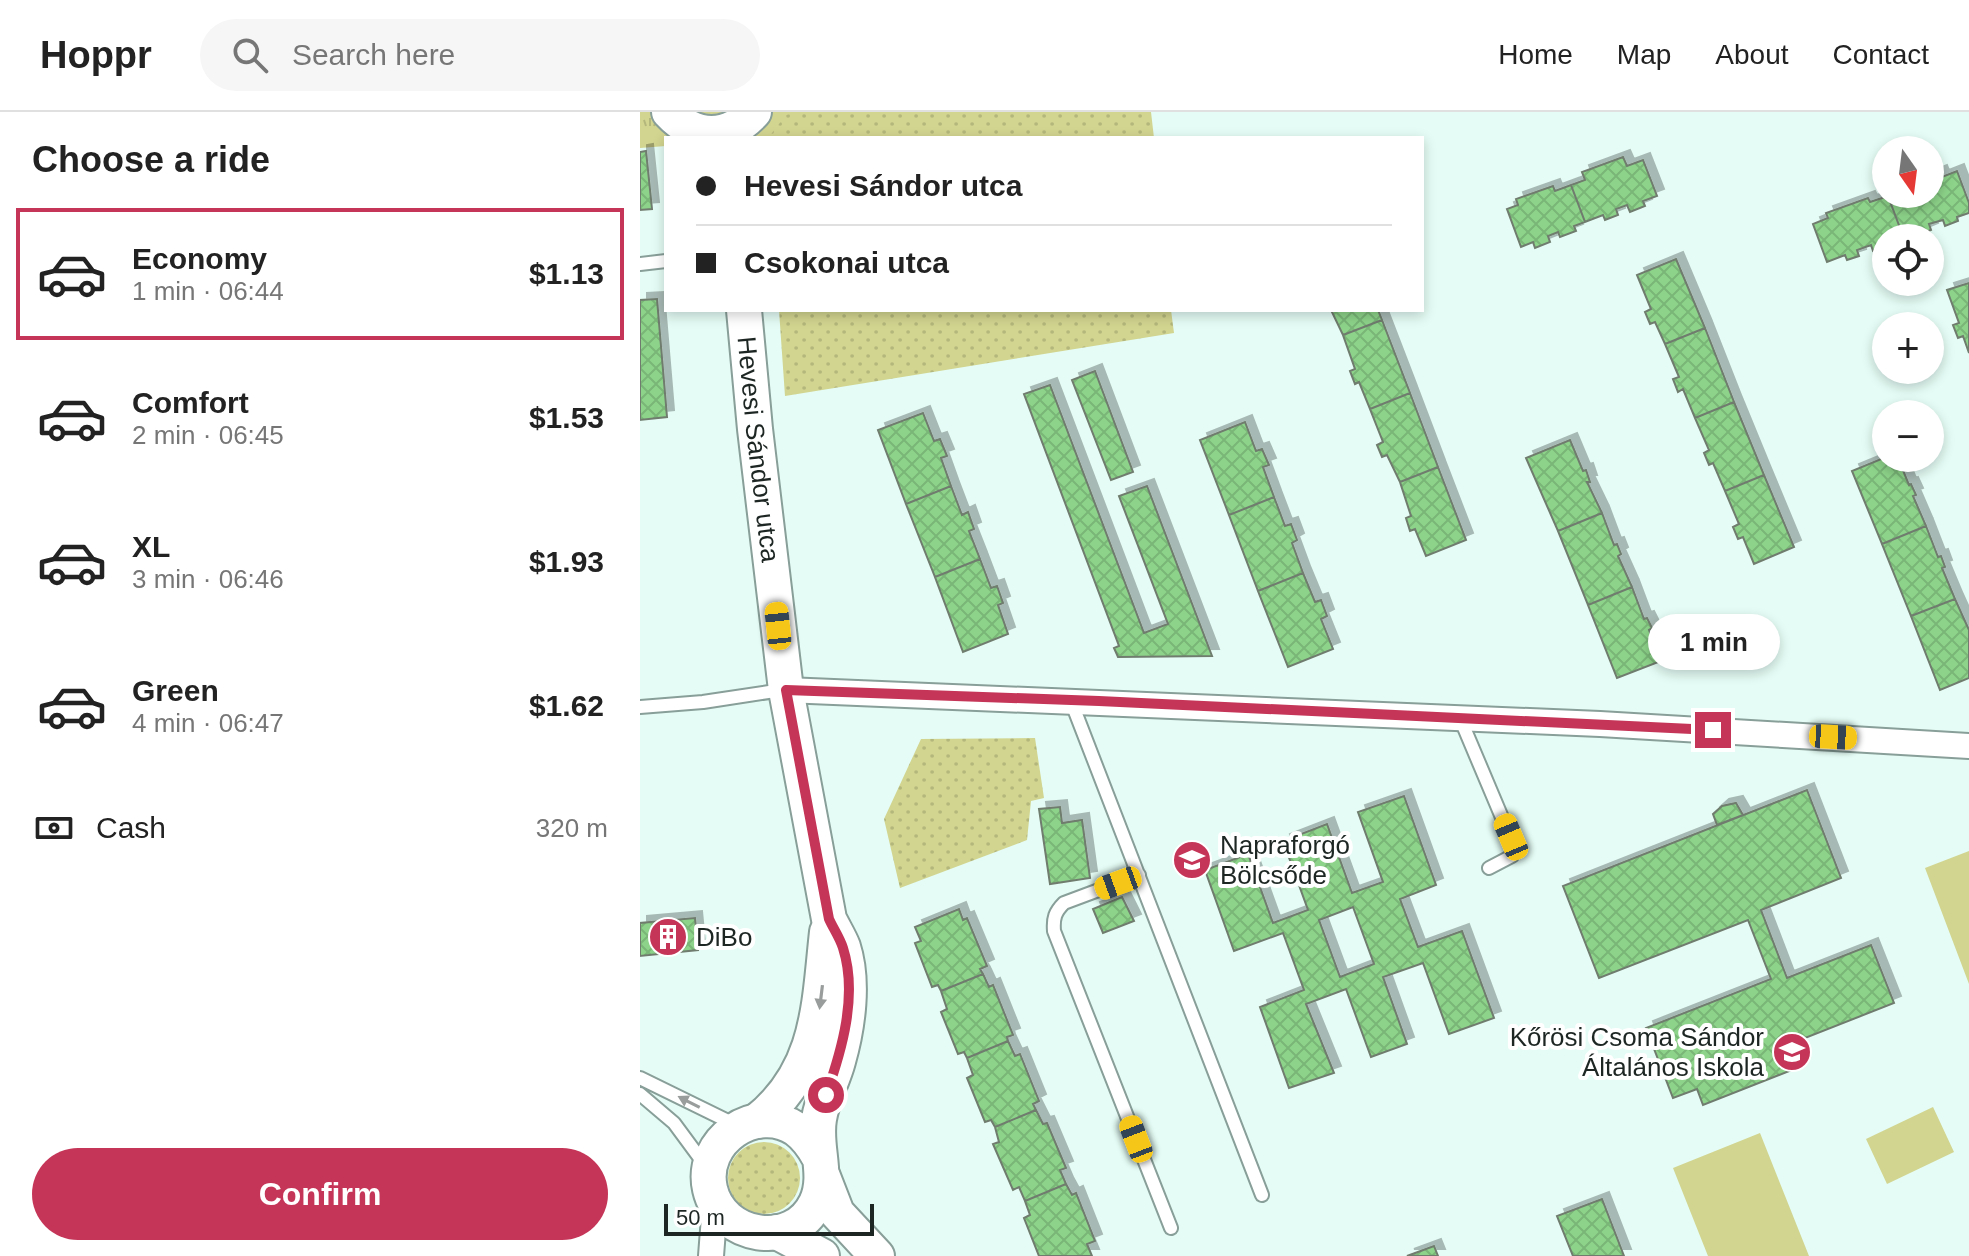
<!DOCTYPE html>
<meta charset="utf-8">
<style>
body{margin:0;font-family:Arial,sans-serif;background:#f6f6f6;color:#222;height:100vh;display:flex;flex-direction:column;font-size:30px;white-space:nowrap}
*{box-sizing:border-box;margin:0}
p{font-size:26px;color:#767676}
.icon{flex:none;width:44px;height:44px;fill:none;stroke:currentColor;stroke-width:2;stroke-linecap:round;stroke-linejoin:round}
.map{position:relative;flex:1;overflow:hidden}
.sheet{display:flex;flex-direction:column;background:#fff;width:640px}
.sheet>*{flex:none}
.guide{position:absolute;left:24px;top:24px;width:760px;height:176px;border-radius:0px;box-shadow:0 4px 12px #0003;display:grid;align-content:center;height:176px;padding:0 32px;background:#fff}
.needle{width:52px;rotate:166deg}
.buttons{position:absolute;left:1232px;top:24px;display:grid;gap:16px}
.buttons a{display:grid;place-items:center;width:72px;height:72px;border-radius:50%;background:#fff;box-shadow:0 4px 12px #0003;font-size:40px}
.scale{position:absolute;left:24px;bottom:20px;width:210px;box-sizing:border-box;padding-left:8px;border:4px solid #1d2623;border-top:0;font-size:22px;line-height:28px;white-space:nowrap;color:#1d2623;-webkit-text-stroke:6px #fff;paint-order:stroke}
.end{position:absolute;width:36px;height:36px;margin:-18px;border:10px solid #c53557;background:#fff;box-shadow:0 0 0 4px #fff}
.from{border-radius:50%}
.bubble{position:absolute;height:56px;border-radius:28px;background:#fff;box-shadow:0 4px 12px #0003;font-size:26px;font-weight:700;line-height:56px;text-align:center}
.car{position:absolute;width:24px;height:48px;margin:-24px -12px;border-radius:10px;box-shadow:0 0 6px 2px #0007;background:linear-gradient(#f5c518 24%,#345 0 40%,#f5c518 0 76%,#345 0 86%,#f5c518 0)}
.guide b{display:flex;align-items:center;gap:28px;height:76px;font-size:30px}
.guide b+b{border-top:2px solid #e0e0e0}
.guide i{width:20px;height:20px;background:#222}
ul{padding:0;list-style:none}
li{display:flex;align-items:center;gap:24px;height:132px;margin:0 16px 12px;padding:0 16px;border:4px solid transparent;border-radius:0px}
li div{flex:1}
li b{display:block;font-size:30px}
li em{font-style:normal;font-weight:700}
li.active{border-color:#c53557}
li>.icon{width:72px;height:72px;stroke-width:1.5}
h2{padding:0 32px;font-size:36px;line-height:96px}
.pay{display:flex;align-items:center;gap:20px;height:88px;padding:0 32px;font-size:30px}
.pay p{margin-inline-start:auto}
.button{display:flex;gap:16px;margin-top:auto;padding:16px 32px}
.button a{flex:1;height:92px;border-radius:48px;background:#c53557;color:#fff;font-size:32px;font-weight:700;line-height:92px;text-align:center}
header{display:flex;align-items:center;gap:48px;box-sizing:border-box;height:112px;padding:0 40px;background:#fff;border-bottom:2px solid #e0e0e0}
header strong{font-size:38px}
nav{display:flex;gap:44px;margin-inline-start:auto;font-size:28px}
.search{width:560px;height:72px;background:#f6f6f6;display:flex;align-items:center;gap:20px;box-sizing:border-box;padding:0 28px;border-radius:44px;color:#767676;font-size:30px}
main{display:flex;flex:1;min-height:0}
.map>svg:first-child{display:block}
.grass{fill:url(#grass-tufts)}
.park{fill:url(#park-dots)}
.pitch{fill:#d2d58f}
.building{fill:url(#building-cross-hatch);stroke:#6f7c6e;stroke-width:2;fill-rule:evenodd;filter:url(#shadow)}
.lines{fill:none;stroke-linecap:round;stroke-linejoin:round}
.lane-casing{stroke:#889e98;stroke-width:16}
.street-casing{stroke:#889e98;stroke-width:28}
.secondary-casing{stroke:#889e98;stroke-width:38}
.lane{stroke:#fff;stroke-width:12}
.street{stroke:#fff;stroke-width:24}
.secondary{stroke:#fff;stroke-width:34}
.oneway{fill:#999d9c}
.route{stroke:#c53557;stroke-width:10}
.labels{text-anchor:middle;stroke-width:8;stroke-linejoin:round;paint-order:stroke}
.street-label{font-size:26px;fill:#1d2623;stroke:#fff}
.poi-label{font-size:26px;fill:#1d2623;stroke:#fff;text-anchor:start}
</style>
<header>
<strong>Hoppr</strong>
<div class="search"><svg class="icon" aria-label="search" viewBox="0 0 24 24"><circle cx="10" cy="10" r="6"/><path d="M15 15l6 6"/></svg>Search here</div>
<nav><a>Home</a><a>Map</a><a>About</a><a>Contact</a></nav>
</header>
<main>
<section class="sheet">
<h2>Choose a ride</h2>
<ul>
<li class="active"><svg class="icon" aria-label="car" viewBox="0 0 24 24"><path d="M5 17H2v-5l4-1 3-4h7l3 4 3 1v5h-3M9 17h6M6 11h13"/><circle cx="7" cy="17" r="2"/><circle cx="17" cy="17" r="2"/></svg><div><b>Economy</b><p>1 min · 06:44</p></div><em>$1.13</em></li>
<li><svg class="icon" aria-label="car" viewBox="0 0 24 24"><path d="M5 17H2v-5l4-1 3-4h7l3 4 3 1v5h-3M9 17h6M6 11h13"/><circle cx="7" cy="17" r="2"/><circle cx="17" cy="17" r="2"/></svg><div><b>Comfort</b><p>2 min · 06:45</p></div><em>$1.53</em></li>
<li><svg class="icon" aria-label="car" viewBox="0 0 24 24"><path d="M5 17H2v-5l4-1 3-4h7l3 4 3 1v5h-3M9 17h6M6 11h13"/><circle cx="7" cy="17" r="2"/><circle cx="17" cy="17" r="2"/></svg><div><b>XL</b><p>3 min · 06:46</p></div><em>$1.93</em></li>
<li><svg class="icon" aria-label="car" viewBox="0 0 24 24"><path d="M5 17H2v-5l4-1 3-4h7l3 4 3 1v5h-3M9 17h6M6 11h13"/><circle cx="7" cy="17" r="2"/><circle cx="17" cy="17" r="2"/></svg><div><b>Green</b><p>4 min · 06:47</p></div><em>$1.62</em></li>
</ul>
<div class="pay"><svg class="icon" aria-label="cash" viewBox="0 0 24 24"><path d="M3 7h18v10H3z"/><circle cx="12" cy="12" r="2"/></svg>Cash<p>320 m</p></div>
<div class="button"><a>Confirm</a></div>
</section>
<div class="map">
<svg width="1329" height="1144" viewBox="0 0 1329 1144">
<defs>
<pattern id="grass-tufts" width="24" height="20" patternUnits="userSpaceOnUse" patternTransform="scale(2)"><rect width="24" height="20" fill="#d2d58f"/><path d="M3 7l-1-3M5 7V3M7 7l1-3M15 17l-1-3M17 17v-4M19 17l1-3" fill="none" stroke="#b4b77b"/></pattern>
<pattern id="park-dots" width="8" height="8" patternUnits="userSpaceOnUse" patternTransform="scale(2)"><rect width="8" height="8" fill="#d2d58f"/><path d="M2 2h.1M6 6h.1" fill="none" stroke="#b4b77b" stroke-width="1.8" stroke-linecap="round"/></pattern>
<pattern id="building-cross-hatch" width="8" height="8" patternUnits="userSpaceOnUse" patternTransform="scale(2)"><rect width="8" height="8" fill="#8dd48a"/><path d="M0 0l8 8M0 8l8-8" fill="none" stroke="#79b677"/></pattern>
<filter id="shadow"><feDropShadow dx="7" dy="-7" stdDeviation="0" flood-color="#0004"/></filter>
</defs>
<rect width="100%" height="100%" fill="#e4fcf5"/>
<path class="grass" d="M0 0H172L174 26H26V34L0 36Z"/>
<path class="park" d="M157 0H511L514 26H128L146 3Z
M139 198H531L534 221 145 284Z
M395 626 404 686 391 689 387 728 260 776 244 707 281 627Z
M88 1066a36 36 0 1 1 72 0a36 36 0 1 1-72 0Z"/>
<path class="pitch" d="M1329 739V872L1285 756Z
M1293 995 1314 1040 1247 1072 1226 1027Z
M1120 1021 1169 1144H1068L1033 1056Z"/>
<path class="building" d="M6 39 12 97 0 98V40Z
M983 45 987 54 1003 48 1017 84 1003 89 1005 94 990 100 987 93 976 97 978 103 965 108 963 103 945 110 931 73 945 68 942 60Z
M1317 59 1329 91V101L1317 105 1318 109 1305 114 1303 108 1289 112 1291 118 1279 123 1277 117 1263 124 1248 84 1290 82V64L1300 60 1302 65Z
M931 73 945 110 934 114 936 119 920 125 918 120 908 124 910 130 895 136 893 130 881 135 867 97 878 93 876 87 913 74 915 79Z
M1248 84 1263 124 1246 126 1245 134 1233 139 1231 133 1217 138 1219 144 1207 148 1205 143 1187 150 1173 112 1188 106 1186 101 1228 86 1230 90Z
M1036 147 1065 216 1025 232 1015 210 1010 212 1005 200 1011 197 997 163Z
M1329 171V241L1323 224 1318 226 1313 213 1319 211 1307 178Z
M17 187 27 305 0 308V188Z
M691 198H738L742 208 703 223Z
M742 208 770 281 730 297 719 270 715 272 710 259 715 257 703 223Z
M1065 216 1094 290 1055 306 1043 277 1038 280 1033 267 1039 265 1025 232Z
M455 259 493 360 471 368 432 268Z
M410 273 504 521 528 512 479 384 507 374 572 544 478 545 474 536 479 534 384 282Z
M770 281 798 355 760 370 747 343 742 345 737 333 743 330 730 297Z
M1094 290 1124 363 1085 379 1073 351 1069 353 1064 341 1069 338 1055 306Z
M283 301 294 329 300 327 307 344 301 346 311 374 266 392 238 318Z
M605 310 616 339 622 337 629 353 623 355 634 385 589 403 560 328Z
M930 328 943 359 946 358 950 370H947L962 401 918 419 886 346Z
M1246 345 1258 346 1269 373 1271 372 1276 383 1273 384 1286 414 1242 432 1212 359Z
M798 355 826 428 786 444 775 417 770 419 766 406 771 404 760 370Z
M1124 363 1154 435 1114 452 1103 425 1098 427 1093 415 1099 412 1085 379Z
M311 374 322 403 328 400 334 417 329 419 340 447 295 465 266 392Z
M634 385 645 414 651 412 657 428 652 431 663 461 618 479 589 403Z
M962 401 974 433 977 432 981 442 978 444 992 475 948 493 918 419Z
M1286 414 1298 445 1301 444 1305 455 1302 456 1315 487 1271 504 1242 432Z
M340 447 351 476 357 474 363 491 358 493 368 522 323 540 295 465Z
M663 461 675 490 681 488 687 504 681 507 693 537 648 555 618 479Z
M992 475 1004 507 1007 506 1012 516 1009 518 1021 549 977 566 948 493Z
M1315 487 1329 518V566L1300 578 1271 504Z
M1167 678 1201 766 1121 798 1147 866 1231 833 1254 891 1147 933 1157 956 1063 993 1057 977 1033 986 1006 916 1131 867 1108 808 959 866 923 774Z
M764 684 796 773 760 787 778 835 822 819 854 906 809 922 783 851 743 865 767 932 731 945 706 877 666 892 694 961 649 976 620 895 664 878 643 821 594 839 565 758 608 742 633 811 668 798 643 729 687 712 712 781 743 770 718 700ZM713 795 734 852 700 865 679 808Z
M1096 691 1103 703 1077 713 1073 702 1082 694Z
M420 695 422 711 442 708 450 766 410 772 399 697Z
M482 785 494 809 463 821 453 797Z
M319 797 323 808 327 806 347 854 340 857 343 862 301 879 298 873 292 875 275 831 281 829 275 815Z
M55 806 58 838 0 844V811Z
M343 862 349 875 353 873 373 923 367 925 368 929 327 946 324 940 318 942 301 900 307 897 301 879Z
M368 929 375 944 380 942 399 989 393 992 396 998 355 1015 351 1008 345 1010 327 966 333 963 327 946Z
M396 998 403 1012 407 1011 426 1056 420 1058 426 1072 385 1089 379 1075 373 1078 353 1032 359 1030 355 1015Z
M426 1072 432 1083 436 1081 455 1129 447 1132 452 1144H399L384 1106 390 1103 385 1089Z
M962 1087 984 1144H933L917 1104Z
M794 1134 798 1144H767Z"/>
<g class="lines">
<defs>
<path id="lane" d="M0 152 26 149
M431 589 622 1083
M0 595 63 590 142 578
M820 606 874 734 872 744 849 756
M499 763 424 791C415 800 413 806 414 819L531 1116
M0 966 96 1013
M0 982 34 1011 65 1053"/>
<path id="street" d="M146 578 960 612 1329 634
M71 1144 75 1092"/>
<g id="secondary">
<path d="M29 0C55 28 88 28 114 0"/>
<path id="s1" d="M104 198 115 317 146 578 189 807C193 816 199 825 203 835 214 869 208 914 198 949 193 968 182 987 179 1007 174 1035 189 1064 176 1091 153 1139 81 1126 70 1077 59 1029 116 990 156 1017 167 1025 173 1034 179 1045"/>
<path d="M117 1009C180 959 179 893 187 820"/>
<path d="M183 1065 197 1101 237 1144"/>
<path d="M137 1120 182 1144"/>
</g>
</defs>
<use href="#lane" class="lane-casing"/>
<use href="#street" class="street-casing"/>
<use href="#secondary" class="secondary-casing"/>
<use href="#lane" class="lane"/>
<use href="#street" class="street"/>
<use href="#secondary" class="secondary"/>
</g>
<defs><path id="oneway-solid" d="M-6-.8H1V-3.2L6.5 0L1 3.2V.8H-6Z" transform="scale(2)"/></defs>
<g class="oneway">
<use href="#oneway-solid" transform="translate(181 885) rotate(97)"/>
<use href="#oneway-solid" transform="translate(49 990) rotate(-153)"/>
</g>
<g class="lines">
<path class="route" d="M186 983C202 938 218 883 203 836 200 826 193 816 189 807L146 578 459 589 1073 618"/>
</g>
<defs>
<symbol id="school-disc" viewBox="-11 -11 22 22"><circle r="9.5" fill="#c53557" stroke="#fff"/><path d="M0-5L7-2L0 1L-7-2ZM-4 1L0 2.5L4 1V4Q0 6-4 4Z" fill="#fff"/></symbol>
<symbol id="building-disc" viewBox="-11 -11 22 22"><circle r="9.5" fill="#c53557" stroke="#fff"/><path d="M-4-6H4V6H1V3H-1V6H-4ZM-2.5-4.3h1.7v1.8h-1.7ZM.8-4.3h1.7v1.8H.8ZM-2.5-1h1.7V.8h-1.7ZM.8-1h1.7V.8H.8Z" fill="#fff"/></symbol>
</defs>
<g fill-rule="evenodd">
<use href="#school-disc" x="530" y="726" width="44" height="44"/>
<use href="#building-disc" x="6" y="803" width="44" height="44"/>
<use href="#school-disc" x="1130" y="918" width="44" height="44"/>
</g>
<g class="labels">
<g class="street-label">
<text dy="9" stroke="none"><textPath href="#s1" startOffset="140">Hevesi Sándor utca</textPath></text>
</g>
<g class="poi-label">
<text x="580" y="742">Napraforgó<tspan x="580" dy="30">Bölcsőde</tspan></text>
<text x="56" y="834">DiBo</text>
<text x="1124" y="934" text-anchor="end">Kőrösi Csoma Sándor<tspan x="1124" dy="30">Általános Iskola</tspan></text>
</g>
</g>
</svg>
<div class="buttons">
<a><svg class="needle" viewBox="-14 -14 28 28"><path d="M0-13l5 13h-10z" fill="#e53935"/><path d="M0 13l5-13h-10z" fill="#767676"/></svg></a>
<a><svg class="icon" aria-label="locate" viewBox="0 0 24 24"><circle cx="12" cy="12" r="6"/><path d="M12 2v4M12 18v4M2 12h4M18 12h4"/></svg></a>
<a>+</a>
<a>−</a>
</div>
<div class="scale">50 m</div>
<i class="end from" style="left:186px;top:983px"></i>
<i class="end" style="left:1073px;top:618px"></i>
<div class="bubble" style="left:1008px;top:502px;width:132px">1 min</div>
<i class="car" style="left:138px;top:514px;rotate:354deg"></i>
<i class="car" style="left:1193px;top:625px;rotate:93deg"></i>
<i class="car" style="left:871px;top:725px;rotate:337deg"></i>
<i class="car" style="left:478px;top:771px;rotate:250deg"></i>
<i class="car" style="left:496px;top:1027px;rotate:339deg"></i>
<div class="guide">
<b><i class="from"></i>Hevesi Sándor utca</b>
<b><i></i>Csokonai utca</b>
</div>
</div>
</main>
